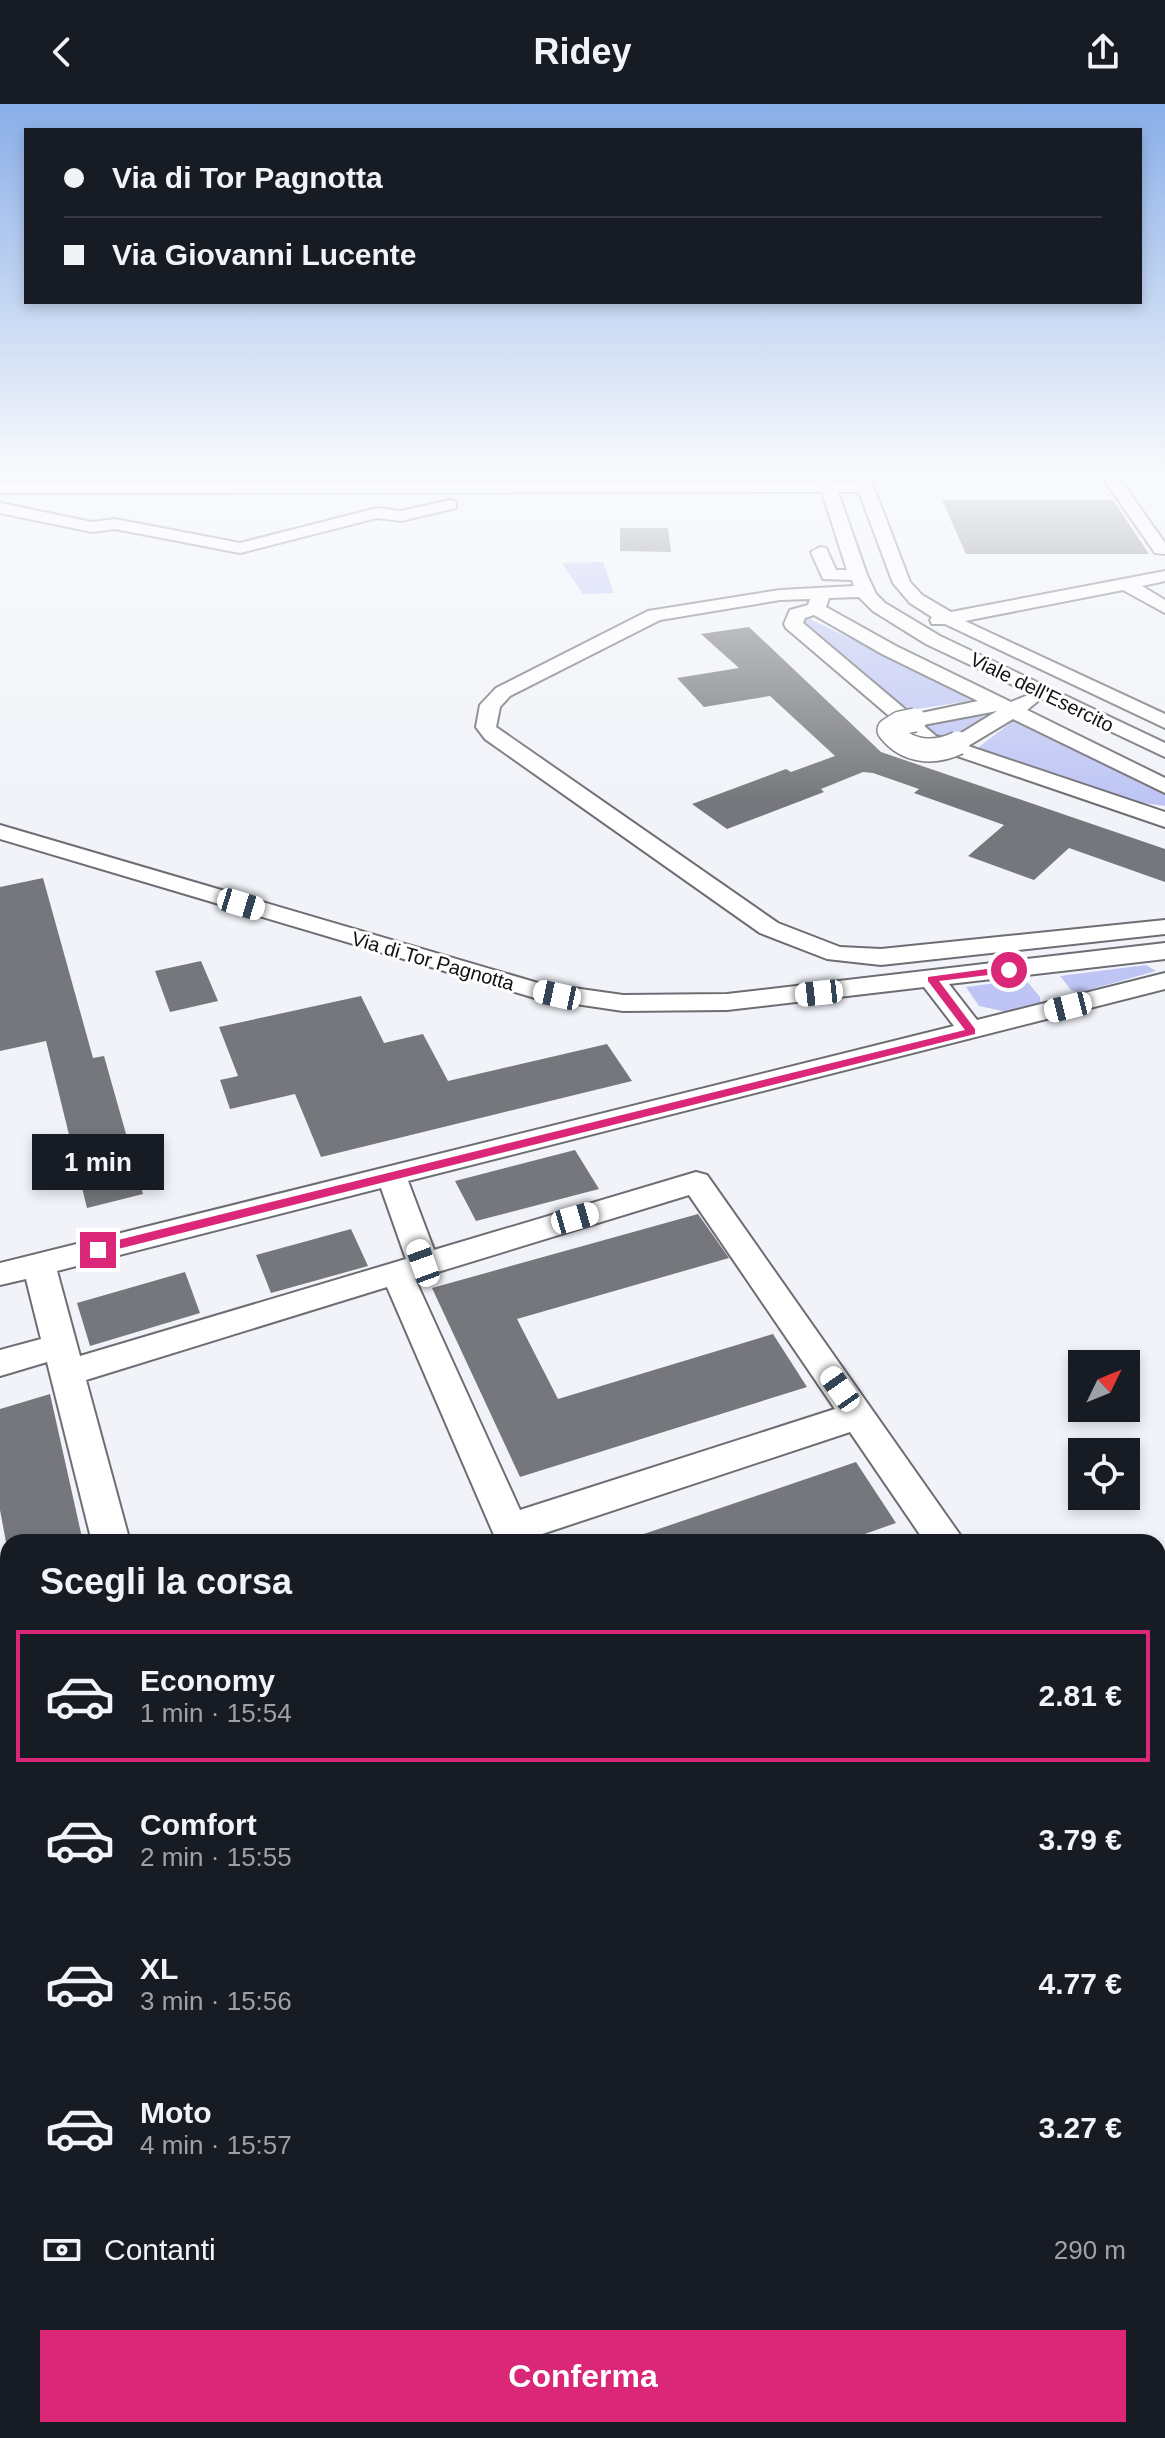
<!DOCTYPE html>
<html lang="it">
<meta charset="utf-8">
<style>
body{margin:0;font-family:Helvetica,sans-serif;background:#242831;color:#f1f3f6;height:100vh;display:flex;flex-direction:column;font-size:30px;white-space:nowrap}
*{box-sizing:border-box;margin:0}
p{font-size:26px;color:#9ea1a6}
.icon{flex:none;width:44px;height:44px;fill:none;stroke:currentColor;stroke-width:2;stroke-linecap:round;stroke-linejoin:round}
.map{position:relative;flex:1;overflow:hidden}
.drawer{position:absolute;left:0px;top:1430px;width:1166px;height:904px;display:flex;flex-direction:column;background:#171b24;border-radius:24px 24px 0 0;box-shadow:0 4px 12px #0003}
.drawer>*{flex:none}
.guide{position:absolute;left:24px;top:24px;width:1118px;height:176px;border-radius:0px;box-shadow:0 4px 12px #0003;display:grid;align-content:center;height:176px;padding:0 40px;background:#171b24}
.needle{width:52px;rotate:47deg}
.controls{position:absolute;left:1068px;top:1246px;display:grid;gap:16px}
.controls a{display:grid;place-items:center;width:72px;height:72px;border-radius:0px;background:#171b24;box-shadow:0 4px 12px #0003;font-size:40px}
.end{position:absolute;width:36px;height:36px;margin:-18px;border:10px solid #db2777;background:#fff;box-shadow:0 0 0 4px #fff}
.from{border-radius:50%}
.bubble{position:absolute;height:56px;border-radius:0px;background:#171b24;box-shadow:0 4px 12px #0003;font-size:26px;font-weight:800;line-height:56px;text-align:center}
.car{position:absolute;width:24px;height:48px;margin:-24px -12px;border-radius:10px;box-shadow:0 0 6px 2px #0007;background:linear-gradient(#fff 24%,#345 0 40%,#fff 0 76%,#345 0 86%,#fff 0)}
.guide b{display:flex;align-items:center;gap:28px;height:76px;font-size:30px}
.guide b+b{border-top:2px solid #363941}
.guide i{width:20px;height:20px;background:#f1f3f6}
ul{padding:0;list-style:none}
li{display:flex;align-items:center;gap:24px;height:132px;margin:0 16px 12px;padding:0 24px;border:4px solid transparent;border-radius:0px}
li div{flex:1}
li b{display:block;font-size:30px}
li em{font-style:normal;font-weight:800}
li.current{border-color:#db2777}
li>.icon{width:72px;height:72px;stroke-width:1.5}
h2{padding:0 40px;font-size:36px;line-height:96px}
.pay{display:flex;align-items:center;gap:20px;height:88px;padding:0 40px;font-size:30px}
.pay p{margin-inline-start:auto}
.cta{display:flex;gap:16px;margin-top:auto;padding:16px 40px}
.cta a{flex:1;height:92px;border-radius:0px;background:#db2777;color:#fff;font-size:32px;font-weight:800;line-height:92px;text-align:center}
header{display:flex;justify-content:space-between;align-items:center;height:104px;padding:0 40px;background:#171b24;font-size:36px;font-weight:800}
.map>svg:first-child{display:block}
.green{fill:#bec5f4}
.building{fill:#76777c}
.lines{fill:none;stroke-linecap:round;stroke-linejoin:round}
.minor-casing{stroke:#6d6e73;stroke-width:4}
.minor{fill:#fff;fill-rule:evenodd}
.minor-bridge-casing{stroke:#6d6e73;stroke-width:26;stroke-linecap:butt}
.minor-bridge{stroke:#fff;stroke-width:23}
.route{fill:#db2777}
.labels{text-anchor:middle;stroke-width:6;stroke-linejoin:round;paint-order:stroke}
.far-street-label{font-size:20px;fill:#121214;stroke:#fff}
</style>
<header><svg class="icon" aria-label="back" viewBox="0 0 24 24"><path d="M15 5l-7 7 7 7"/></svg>Ridey<svg class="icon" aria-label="share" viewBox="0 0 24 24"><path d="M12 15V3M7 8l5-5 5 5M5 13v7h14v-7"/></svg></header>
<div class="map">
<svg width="1165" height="2334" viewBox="0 0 1165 2334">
<rect width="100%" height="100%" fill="#f1f3f9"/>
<path class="green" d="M603 458 614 489 583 490 562 459Z
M810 515 973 593 975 596 904 607 802 519V517Z
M972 608 985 613 946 636 927 627 919 619Z
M1014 616 1165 687V702L1122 696 975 646Z
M1146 861 1156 867 1078 889 1071 886 1060 872Z
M1025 875 1040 893V899L1007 908 979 902 966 883Z"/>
<path class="building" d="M942 396H1113L1149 450H966Z
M620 424H668L671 448 620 447Z
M749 523 881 648 1165 745V778L1069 744 1034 776 968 752 1004 721 914 689 919 685 873 669 863 668 821 685 824 688 727 725 692 700 786 665 791 668 835 652 770 592 704 603 677 574 739 564 701 530Z
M43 774 93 954 104 952 143 1090 87 1104 46 937 0 947V783Z
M201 857 218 897 170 908 155 867Z
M361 892 384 939 423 930 448 977 607 940 632 977 321 1053 295 990 230 1005 220 976 238 972 219 923Z
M575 1046 599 1085 476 1117 455 1077Z
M698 1110 729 1154 517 1215 558 1295 773 1230 807 1283 520 1373 432 1184Z
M351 1125 368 1162 271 1189 256 1151Z
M185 1168 200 1209 90 1242 77 1199Z
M50 1290 83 1438H6L0 1406V1305Z
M856 1358 896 1419 842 1438H633L632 1434Z"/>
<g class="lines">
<defs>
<path id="minor" d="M816 371H832L834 378H856L853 371H869L910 478 922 491 951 508 1165 467V477L1142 482 1165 496V509L1123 486 965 517 1165 610V624L945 520H932L930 516 932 513 910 499 893 479 859 388H838L867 471 876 490 885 499 940 532 1165 639V653L926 540 873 507 859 493 829 494 826 503 896 542 1011 598 1028 591 1035 593 1038 597 1027 606 1165 674V689L1013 615 968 642 1165 708V723L922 640 786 524 784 520 790 506 808 501 810 495 780 496 660 516 510 592 500 603 496 623 778 819 840 843 881 845 1165 816V830L881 861 827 855 760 829 485 635 476 623 480 601 496 584 648 507 780 486 854 482 852 476 823 475 811 448 820 443 826 444 836 466H847L822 388 0 389V379L819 378ZM814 511 882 550 978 597 912 611 803 519 805 514ZM997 607 950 636 936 632 923 621Z
M1101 371H1117L1165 439V450L1155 449Z
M450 396 456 398V404L401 417 377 414 240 449 115 425 92 428 0 409V399L92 418 115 415 240 439 377 404 401 407Z
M0 721 538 879 623 891 727 890 1165 839V855L949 880 977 916 1165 869V885L408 1077 434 1146 696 1068 707 1071 965 1438H925L850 1328 533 1433 535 1438H497L387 1183 86 1276 130 1438H92L47 1258 0 1272V1246L41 1235 26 1175 0 1181V1159L954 922 924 883 727 906 623 907 535 894 0 735ZM381 1084 406 1155 80 1252 57 1167ZM689 1091 835 1305 520 1406 415 1175Z
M8 1555V1591L0 1594V1558Z
M1158 1722 1165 1725V1775L1158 1772Z
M8 2031V2082L0 2085V2034Z
M300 2326H356L358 2334H302Z
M853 2326H920L917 2334H850Z"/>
</defs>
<use href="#minor" class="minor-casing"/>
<use href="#minor" class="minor"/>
<defs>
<path id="minor-bridge" d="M915 616 900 619 889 626C906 648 933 651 958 639"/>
</defs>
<use href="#minor-bridge" class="minor-bridge-casing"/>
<use href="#minor-bridge" class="minor-bridge"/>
</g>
<linearGradient id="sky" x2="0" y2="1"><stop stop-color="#89aee8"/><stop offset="0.53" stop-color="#f9fafc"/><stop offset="1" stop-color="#f9fafc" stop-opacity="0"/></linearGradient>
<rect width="1165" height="698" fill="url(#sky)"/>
<path class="route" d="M1009 862 1013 863V868L939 877 975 925V930L98 1150 91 1146 98 1141 965 926 928 877V873Z"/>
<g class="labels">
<g class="far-street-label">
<text transform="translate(1042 588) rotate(26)" y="7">Viale dell'Esercito</text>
<text transform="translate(433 857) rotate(16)" y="7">Via di Tor Pagnotta</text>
</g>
</g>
</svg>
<div class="controls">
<a><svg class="needle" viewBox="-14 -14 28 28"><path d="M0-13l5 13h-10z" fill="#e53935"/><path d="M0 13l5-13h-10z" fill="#9ea1a6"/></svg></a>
<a><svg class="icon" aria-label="locate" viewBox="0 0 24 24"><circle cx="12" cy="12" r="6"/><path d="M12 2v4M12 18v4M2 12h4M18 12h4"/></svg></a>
</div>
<i class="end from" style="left:1009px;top:866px"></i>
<i class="end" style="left:98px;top:1146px"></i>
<div class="bubble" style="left:32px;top:1030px;width:132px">1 min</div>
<i class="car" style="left:241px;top:800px;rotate:107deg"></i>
<i class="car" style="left:819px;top:889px;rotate:264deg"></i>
<i class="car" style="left:557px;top:891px;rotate:282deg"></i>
<i class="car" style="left:1068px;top:903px;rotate:256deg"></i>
<i class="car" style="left:575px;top:1114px;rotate:74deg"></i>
<i class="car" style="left:423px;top:1159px;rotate:340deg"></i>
<i class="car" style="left:840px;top:1285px;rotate:325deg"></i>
<div class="guide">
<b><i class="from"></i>Via di Tor Pagnotta</b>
<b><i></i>Via Giovanni Lucente</b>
</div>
<section class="drawer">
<h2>Scegli la corsa</h2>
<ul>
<li class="current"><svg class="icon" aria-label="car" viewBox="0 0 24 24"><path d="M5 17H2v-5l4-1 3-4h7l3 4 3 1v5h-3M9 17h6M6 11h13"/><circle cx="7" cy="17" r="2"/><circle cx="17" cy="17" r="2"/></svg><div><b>Economy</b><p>1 min · 15:54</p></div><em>2.81 €</em></li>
<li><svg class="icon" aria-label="car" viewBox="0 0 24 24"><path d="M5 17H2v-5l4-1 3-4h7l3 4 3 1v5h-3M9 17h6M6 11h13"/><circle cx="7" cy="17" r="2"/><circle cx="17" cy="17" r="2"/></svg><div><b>Comfort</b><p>2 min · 15:55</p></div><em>3.79 €</em></li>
<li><svg class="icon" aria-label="car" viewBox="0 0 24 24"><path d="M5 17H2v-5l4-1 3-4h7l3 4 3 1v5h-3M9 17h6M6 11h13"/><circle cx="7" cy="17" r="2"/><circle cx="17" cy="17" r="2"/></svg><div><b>XL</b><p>3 min · 15:56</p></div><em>4.77 €</em></li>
<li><svg class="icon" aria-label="car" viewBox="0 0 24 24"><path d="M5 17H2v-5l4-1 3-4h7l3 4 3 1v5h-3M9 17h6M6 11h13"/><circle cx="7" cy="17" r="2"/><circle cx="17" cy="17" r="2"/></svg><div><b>Moto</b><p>4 min · 15:57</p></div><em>3.27 €</em></li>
</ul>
<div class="pay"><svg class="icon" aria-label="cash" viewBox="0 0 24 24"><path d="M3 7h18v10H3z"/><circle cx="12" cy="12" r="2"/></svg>Contanti<p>290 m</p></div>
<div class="cta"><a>Conferma</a></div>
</section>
</div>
